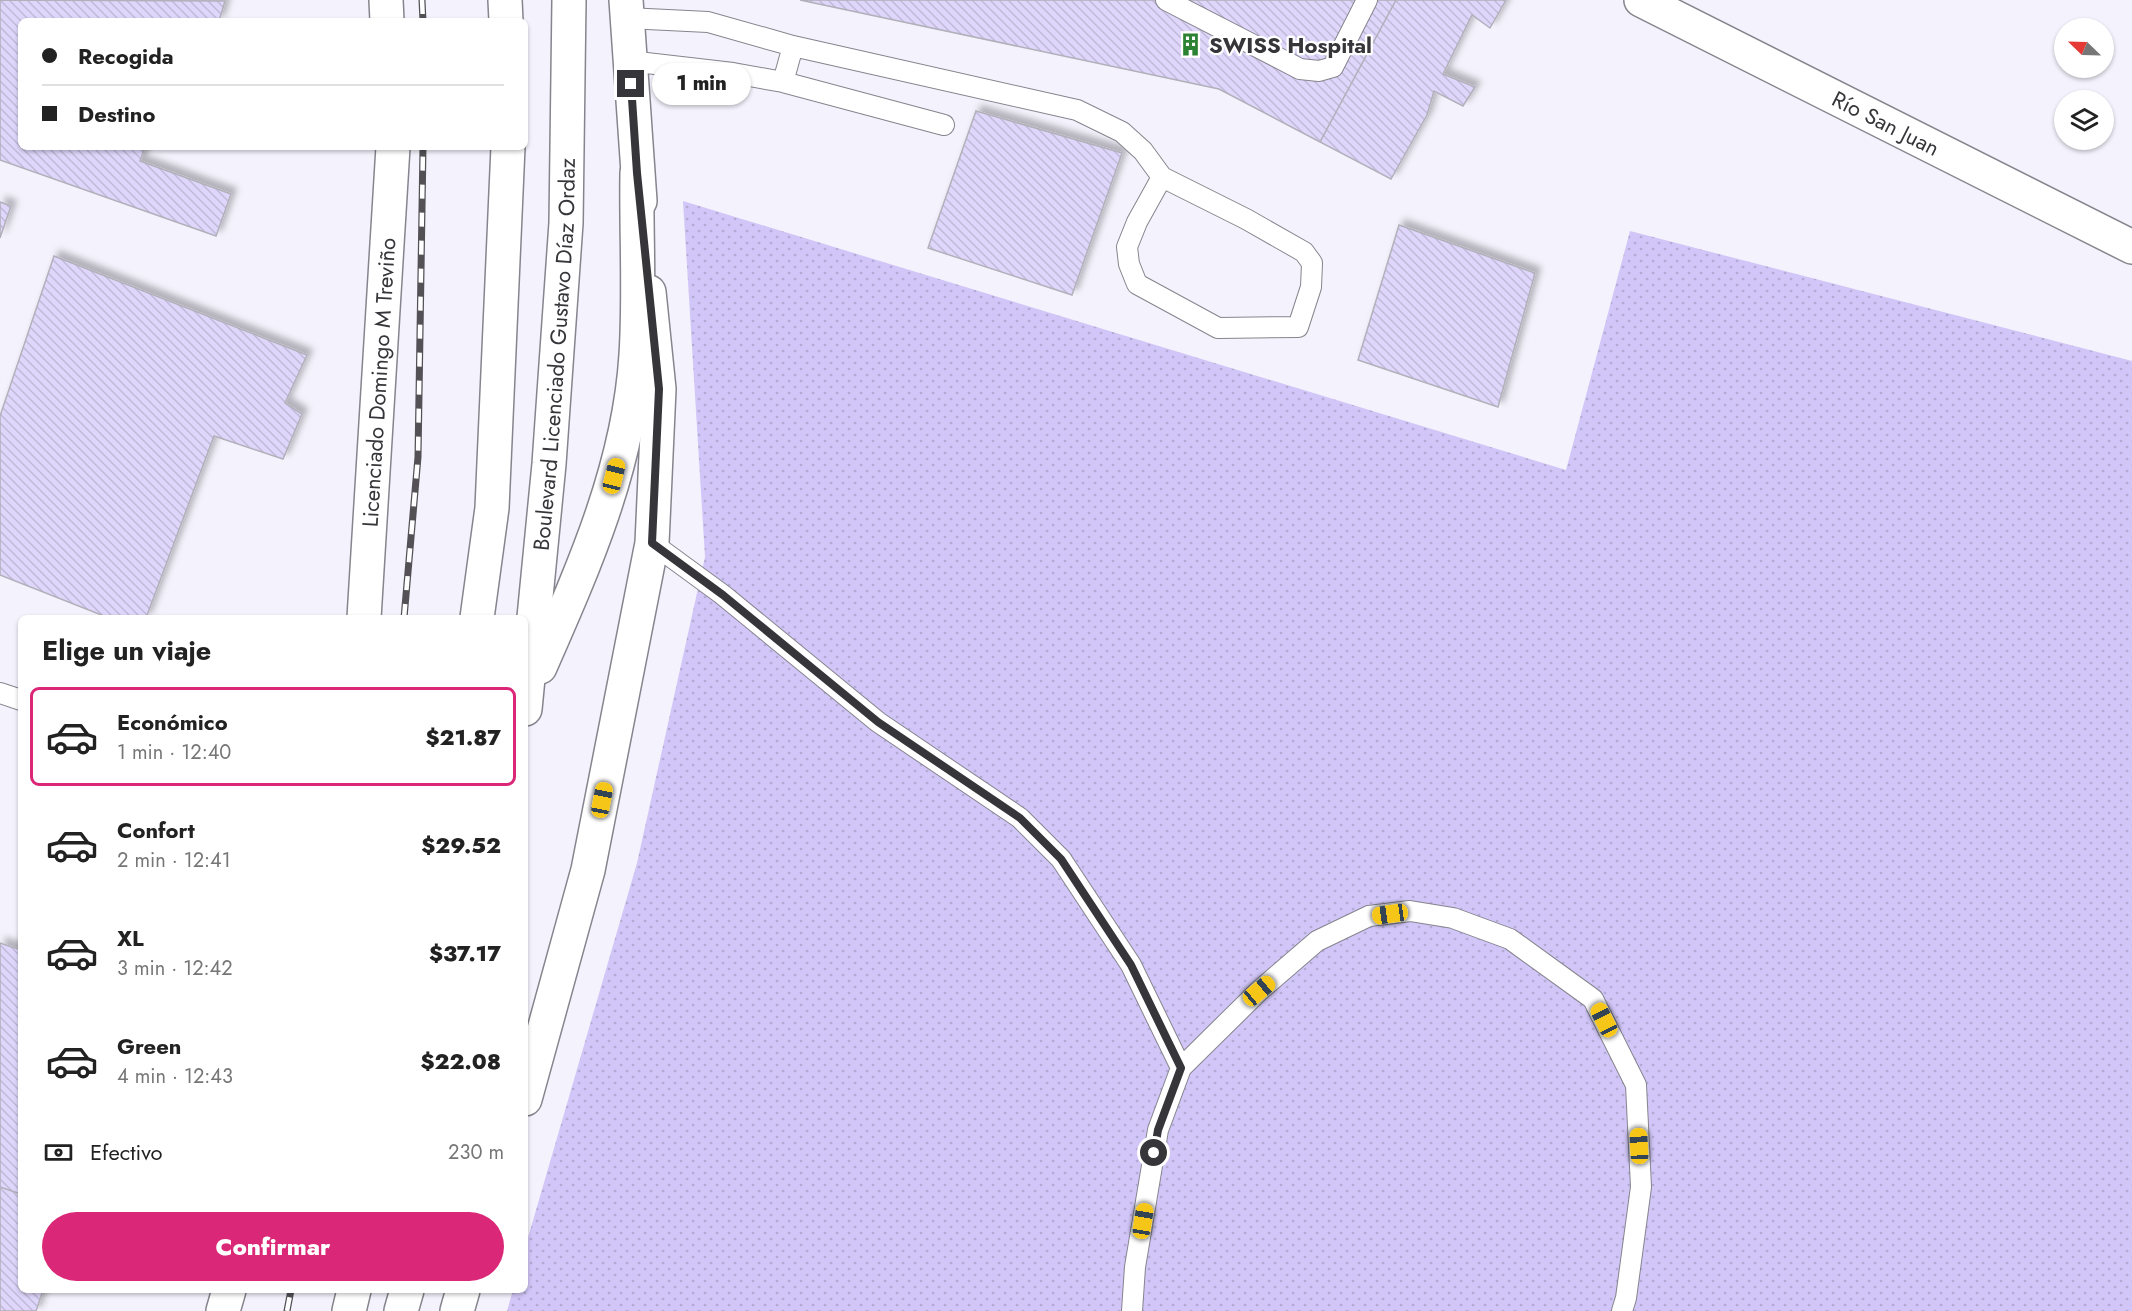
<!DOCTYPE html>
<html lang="es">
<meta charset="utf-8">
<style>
body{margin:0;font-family:Jost,sans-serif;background:#f6f6f6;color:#222;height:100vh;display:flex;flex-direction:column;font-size:22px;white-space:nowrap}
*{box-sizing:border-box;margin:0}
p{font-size:20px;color:#767676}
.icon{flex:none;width:33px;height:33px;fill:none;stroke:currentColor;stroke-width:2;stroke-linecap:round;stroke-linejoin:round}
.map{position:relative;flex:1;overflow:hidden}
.panel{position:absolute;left:18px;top:615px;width:510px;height:678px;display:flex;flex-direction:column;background:#fff;border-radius:9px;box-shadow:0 2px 4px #0004}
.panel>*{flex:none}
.top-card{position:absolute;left:18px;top:18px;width:510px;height:132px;border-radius:9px;box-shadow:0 2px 4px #0004;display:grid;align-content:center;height:132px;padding:0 24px;background:#fff}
.needle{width:39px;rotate:293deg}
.fabs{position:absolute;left:2054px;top:18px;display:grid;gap:12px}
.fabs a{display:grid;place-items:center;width:60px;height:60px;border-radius:50%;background:#fff;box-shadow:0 2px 4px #0004;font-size:30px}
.end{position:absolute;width:27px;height:27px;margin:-14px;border:8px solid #363539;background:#fff;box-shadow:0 0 0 3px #fff}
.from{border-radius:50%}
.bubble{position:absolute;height:42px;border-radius:21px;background:#fff;box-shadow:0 2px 4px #0004;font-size:20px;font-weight:800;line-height:42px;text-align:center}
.car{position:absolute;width:18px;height:36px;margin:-18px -9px;border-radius:8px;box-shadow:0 0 4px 2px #0007;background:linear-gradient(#f5c518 24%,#345 0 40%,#f5c518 0 76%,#345 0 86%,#f5c518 0)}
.top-card b{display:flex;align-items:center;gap:21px;height:57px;font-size:22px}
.top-card b+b{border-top:2px solid #e0e0e0}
.top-card i{width:15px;height:15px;background:#222}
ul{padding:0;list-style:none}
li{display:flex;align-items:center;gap:18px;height:99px;margin:0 12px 9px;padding:0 12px;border:3px solid transparent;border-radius:9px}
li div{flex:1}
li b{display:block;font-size:22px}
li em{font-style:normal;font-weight:800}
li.active{border-color:#db2777}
li>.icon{width:54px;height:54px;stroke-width:1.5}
h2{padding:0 24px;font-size:27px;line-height:72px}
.pay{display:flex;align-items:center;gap:15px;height:66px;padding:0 24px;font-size:22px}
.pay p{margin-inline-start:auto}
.cta{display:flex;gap:12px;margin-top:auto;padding:12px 24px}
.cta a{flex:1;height:69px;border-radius:36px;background:#db2777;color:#fff;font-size:24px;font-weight:800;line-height:69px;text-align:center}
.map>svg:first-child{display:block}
.grass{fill:url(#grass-dots)}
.building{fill:url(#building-back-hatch);stroke:#b2b0ba;stroke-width:1.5;filter:url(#shadow)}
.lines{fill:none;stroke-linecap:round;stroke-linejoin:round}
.service-casing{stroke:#86848d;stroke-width:22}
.minor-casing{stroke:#86848d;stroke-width:36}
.secondary-casing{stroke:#86848d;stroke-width:36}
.primary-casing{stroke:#86848d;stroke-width:36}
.service{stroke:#fff;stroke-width:20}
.minor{stroke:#fff;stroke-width:33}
.secondary{stroke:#fff;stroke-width:33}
.primary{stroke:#fff;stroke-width:33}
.rail-casing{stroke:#535156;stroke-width:7}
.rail{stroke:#fff;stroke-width:4.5;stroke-dasharray:14;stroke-linecap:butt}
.route{stroke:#363539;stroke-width:8}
.labels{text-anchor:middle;stroke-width:4.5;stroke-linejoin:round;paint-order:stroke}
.poi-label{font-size:22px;font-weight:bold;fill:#363539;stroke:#fff;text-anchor:start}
.street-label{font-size:22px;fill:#363539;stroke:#fff}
</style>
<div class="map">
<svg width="2132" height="1311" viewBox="0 0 2132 1311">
<defs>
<pattern id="grass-dots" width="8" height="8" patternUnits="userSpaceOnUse" patternTransform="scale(1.5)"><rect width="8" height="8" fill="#d1c6f7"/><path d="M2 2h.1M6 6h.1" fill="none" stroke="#b4abd4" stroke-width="1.8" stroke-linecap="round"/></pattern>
<pattern id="building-back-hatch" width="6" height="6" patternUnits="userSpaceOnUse" patternTransform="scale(1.5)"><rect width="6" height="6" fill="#dfd7fb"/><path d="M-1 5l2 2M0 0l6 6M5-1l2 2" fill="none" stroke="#c0b9d8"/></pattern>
<filter id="shadow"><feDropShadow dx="5.5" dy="-5.5" stdDeviation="3" flood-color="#0004"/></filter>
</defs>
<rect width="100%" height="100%" fill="#f4f2fc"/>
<path class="grass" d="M683 201 1566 470 1630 231 2132 361V1311H507L513 1290H525V1248L637 863 705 557Z"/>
<path class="building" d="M0 0 225 1 219 21H21V147H145L140 161 231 194 216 236 0 160Z
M800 0H1396L1320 142 1219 89Z
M1396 0H1506L1490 28 1472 15 1443 74 1475 87 1463 106 1434 91 1427 115 1391 179 1320 142Z
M976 111 1122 153 1072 295 928 248Z
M0 202 11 206 0 238Z
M1399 225 1535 273 1498 407 1358 360Z
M54 256 307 355 285 403 302 414 283 459 214 436 146 618H109L0 575V416Z
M0 943 21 950V1194L0 1187Z
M0 1187 21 1194V1290H43L36 1311H0Z"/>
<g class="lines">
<defs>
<path id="service" d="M1166 0 1300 69 1319 71 1333 67 1367 0
M627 18 708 22 793 46 1077 110 1122 132 1143 151 1162 177 1246 219 1304 252 1312 263 1311 287 1298 327 1218 328 1137 284 1129 264 1127 247 1137 222 1162 177
M629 61 733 73 783 82 944 125
M783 82 793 46
M652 543 723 595 878 722 1020 818 1061 859 1131 965 1181 1068
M0 693 21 700
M1132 1311 1135 1267 1158 1130 1181 1068 1259 991 1317 941 1369 916 1410 911 1453 918 1510 939 1593 999 1636 1085 1641 1187 1626 1298 1622 1311"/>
<g id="minor">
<path id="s1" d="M1641 0 2132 247"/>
</g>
<g id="secondary">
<path d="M386 0 387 21"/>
<path d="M626 0 640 201"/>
<path id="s2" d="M364 618 393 147"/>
<path d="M525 1099 588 870 652 543 659 389 649 292"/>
<path d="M223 1311 229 1290"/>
<path d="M457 1311 463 1290"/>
</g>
<g id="primary">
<path d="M505 0 506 21"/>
<path d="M477 618 492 508 508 147"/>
<path d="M540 667C584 567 629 466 636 355 640 295 636 233 637 173"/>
<path id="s3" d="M525 709 549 464 566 223 569 0"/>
<path d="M349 1311 354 1290"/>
<path d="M401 1311 407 1290"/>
</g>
</defs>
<use href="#service" class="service-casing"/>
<use href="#minor" class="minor-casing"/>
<use href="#secondary" class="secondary-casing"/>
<use href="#primary" class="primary-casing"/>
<use href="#service" class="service"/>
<use href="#minor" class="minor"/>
<use href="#secondary" class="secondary"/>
<use href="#primary" class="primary"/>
<defs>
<path id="rail" d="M422 0 423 21
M404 618 418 457 423 147
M287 1311 291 1290"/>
</defs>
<use href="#rail" class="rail-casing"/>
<use href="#rail" class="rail"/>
</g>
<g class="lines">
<path class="route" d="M631 84 637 173 659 389 652 543 723 595 878 722 1020 818 1061 859 1131 965 1181 1068 1158 1130 1154 1153"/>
</g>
<defs>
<symbol id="building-bare" viewBox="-9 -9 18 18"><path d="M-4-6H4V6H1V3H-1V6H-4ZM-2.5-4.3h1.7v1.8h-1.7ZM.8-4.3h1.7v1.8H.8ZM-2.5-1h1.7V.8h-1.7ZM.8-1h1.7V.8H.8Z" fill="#2a8232" stroke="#fff" stroke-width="2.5" paint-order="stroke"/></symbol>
</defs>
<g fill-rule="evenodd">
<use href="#building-bare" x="1174" y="28" width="33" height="33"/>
</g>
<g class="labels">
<g class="poi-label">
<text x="1209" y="53">SWISS Hospital</text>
</g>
<g class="street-label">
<text dy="8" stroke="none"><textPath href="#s1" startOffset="274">Río San Juan</textPath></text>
<text dy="8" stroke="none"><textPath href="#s3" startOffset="356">Boulevard Licenciado Gustavo Díaz Ordaz</textPath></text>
<text dy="8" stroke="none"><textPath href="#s2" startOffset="236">Licenciado Domingo M Treviño</textPath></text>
</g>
</g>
</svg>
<div class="fabs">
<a><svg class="needle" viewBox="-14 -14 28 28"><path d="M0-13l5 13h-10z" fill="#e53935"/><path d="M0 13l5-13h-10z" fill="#767676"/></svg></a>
<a><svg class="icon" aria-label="layers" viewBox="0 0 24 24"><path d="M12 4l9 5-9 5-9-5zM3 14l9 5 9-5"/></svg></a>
</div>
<i class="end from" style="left:1154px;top:1153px"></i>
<i class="end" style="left:631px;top:84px"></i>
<div class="bubble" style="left:652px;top:63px;width:99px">1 min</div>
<i class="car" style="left:614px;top:476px;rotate:14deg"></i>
<i class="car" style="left:602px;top:800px;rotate:11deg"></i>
<i class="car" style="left:1390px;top:914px;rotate:262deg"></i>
<i class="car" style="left:1259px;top:991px;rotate:50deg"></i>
<i class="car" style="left:1604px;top:1020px;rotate:333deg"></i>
<i class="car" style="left:1639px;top:1146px;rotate:357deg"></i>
<i class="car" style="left:1143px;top:1221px;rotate:9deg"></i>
<div class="top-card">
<b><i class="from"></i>Recogida</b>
<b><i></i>Destino</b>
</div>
<section class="panel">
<h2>Elige un viaje</h2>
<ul>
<li class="active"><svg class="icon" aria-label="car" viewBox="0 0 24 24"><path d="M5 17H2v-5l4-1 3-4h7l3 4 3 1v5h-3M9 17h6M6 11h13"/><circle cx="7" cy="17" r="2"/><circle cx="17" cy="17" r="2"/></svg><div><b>Económico</b><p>1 min · 12:40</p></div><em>$21.87</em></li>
<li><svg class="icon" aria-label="car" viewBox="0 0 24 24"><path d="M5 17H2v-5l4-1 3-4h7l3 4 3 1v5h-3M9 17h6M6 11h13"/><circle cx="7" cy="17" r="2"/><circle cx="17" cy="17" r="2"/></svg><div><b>Confort</b><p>2 min · 12:41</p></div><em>$29.52</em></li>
<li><svg class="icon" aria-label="car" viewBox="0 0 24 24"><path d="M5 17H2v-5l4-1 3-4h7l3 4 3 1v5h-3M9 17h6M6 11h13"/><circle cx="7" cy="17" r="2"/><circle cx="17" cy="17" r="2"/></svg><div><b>XL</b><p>3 min · 12:42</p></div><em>$37.17</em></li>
<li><svg class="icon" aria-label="car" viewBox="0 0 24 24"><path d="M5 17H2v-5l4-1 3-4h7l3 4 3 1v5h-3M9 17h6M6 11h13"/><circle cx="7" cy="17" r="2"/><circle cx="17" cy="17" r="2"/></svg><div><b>Green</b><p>4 min · 12:43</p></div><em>$22.08</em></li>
</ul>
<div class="pay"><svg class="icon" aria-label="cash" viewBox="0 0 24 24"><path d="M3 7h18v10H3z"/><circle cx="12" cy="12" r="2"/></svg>Efectivo<p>230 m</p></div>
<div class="cta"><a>Confirmar</a></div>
</section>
</div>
